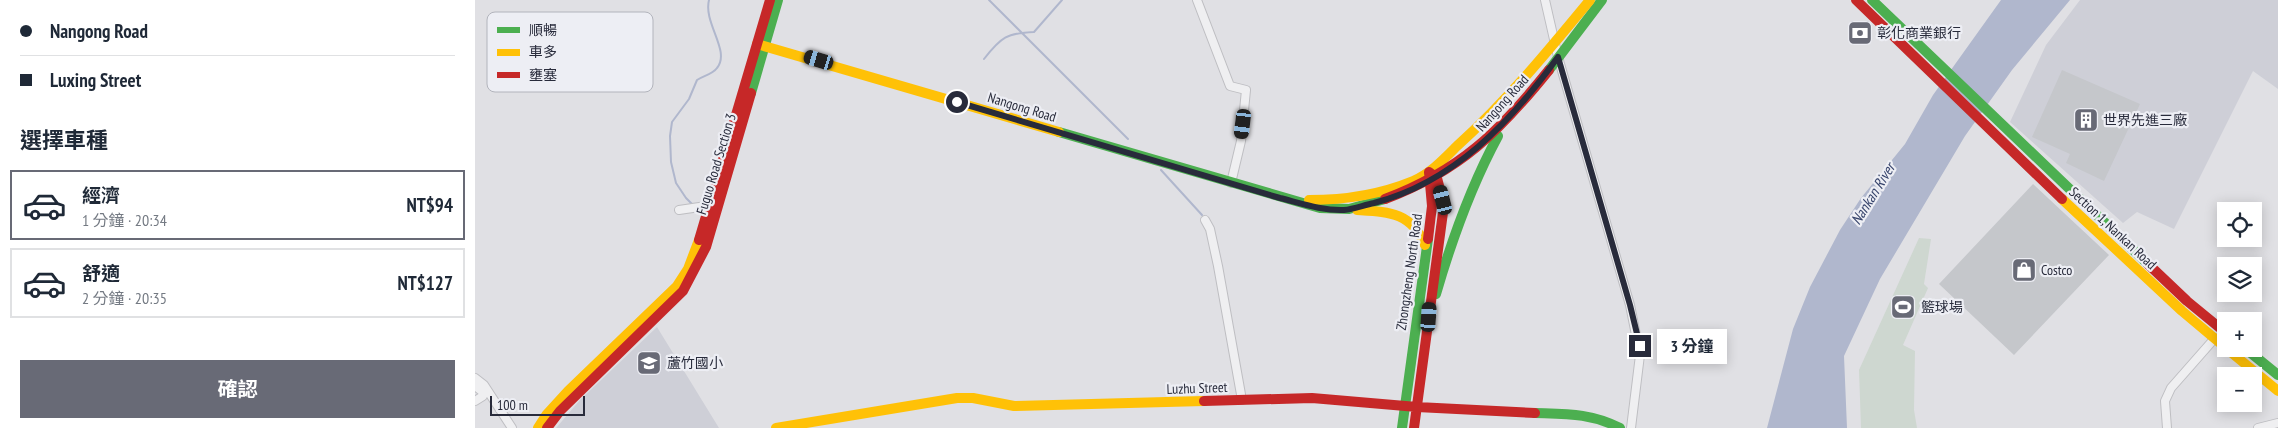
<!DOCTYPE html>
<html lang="zh-TW">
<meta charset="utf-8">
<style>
body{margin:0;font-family:"PT Sans Narrow","Noto Sans TC",sans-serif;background:#f6f6f7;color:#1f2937;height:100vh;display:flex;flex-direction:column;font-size:19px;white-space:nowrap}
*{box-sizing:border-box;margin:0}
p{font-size:16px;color:#747a83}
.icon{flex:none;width:28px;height:28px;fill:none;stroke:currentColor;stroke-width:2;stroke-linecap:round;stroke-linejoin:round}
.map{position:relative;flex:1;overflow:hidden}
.side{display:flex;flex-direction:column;background:#fff;width:475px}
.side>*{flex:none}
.guide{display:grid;align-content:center;height:110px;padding:0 20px;background:#fff}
.buttons{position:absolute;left:1742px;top:202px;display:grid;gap:10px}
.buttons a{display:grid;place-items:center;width:45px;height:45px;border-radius:0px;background:#fff;box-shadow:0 2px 12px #0003;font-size:25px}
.scale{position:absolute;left:15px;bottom:12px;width:95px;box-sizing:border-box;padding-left:5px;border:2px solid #282b3b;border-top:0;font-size:14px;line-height:18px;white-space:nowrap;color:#282b3b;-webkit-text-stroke:4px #edeef4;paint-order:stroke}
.end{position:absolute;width:22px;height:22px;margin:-11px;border:6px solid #282b3b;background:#fff;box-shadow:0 0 0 2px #fff}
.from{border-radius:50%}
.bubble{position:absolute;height:35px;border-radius:0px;background:#fff;box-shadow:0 2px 12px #0003;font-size:16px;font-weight:700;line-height:35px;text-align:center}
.car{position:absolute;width:15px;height:30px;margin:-15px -8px;border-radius:6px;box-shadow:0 0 4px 1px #0007;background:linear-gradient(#222 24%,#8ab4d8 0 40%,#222 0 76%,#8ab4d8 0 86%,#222 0)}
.guide b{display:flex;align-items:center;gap:18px;height:48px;font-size:19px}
.guide b+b{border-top:1px solid #e0e1e3}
.guide i{width:12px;height:12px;background:#1f2937}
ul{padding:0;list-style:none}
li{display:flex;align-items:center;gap:15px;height:70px;margin:0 10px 8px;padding:0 10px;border:2px solid #e0e1e3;border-radius:0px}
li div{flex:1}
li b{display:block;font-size:19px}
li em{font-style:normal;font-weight:700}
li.on{border-color:#686a76}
li>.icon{width:45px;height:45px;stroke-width:1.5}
h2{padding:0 20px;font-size:22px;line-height:60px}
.action{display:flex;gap:10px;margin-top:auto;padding:10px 20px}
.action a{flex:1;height:58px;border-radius:0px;background:#686a76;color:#fff;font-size:20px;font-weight:700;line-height:58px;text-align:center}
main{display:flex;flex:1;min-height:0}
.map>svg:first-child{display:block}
.built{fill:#cecfd7}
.green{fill:#ced7d0}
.water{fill:#b0b7cd}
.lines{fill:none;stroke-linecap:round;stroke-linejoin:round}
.stream{stroke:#b0b7cd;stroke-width:2}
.building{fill:#c5c7cb}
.street-casing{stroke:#bebec2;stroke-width:10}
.street{stroke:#efeff1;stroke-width:8}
.fast{stroke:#4caf50;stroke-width:10}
.slow{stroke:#ffc107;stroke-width:10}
.jam{stroke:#c62828;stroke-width:10}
.route{stroke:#282b3b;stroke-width:6}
.labels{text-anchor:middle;stroke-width:4.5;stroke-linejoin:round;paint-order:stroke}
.poi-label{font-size:14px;fill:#282b3b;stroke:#edeef4;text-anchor:start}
.street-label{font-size:14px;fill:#282b3b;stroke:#edeef4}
.water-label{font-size:15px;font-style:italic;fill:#36436b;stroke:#edeef4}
.key{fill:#edeef4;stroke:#b2b4bc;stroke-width:1}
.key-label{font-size:14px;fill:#282b3b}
</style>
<main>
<section class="side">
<div class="guide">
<b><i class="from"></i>Nangong Road</b>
<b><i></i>Luxing Street</b>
</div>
<h2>選擇車種</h2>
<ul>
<li class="on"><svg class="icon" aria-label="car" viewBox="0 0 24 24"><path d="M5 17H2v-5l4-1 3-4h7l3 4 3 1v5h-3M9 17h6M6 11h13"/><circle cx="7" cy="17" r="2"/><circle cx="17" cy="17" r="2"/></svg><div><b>經濟</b><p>1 分鐘 · 20:34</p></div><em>NT$94</em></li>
<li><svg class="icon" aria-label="car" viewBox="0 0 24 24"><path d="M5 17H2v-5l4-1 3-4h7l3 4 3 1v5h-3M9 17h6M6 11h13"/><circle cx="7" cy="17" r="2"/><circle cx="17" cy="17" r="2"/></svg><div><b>舒適</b><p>2 分鐘 · 20:35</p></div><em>NT$127</em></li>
</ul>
<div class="action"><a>確認</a></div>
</section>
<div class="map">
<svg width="1803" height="428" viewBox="0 0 1803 428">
<rect width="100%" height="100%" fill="#e0e0e4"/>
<path class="built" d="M1605 0H1803V89L1778 71 1699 229 1662 212 1648 223 1535 122 1571 45Z
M182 327 244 428H81L105 400Z"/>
<path class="green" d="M1444 238 1456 239 1449 284 1453 288 1428 345 1440 351 1439 410 1442 428H1386L1384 370Z"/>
<path class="water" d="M1526 0H1595L1537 70 1490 136 1405 279 1369 356 1372 428H1292L1318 329 1335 287 1365 230 1386 198 1430 144 1458 95Z"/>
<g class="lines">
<path class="stream" d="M514 0 653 139
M509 59C526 37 532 33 559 32L587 0
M686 170 727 215
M218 205 211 198 201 183 196 162 195 136 197 122 214 99 222 80C228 76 238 74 242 68 256 51 228 23 234 0"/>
</g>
<path class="building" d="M1587 70 1665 104 1629 181 1591 163 1595 154 1557 137Z
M1558 184 1634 255 1539 355 1464 284Z"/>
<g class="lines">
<defs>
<path id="street" d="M722 0 755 86 771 90 766 141 756 183
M1070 0 1083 57 1155 305 1165 355 1156 428
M204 210 238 205
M730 220 735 229 743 266 767 400
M0 378 9 385 37 428
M0 386 9 393 8 396 0 401
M1692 428 1690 401 1696 388 1740 338
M1783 428 1803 423"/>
</defs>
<use href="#street" class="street-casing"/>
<use href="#street" class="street"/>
<path class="fast" d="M1397 0 1673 264
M1074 70 1127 0
M276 93 303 0
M584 132 845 208 874 209 910 199
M961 294C977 239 996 186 1023 136
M1771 349 1803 375
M1060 413C1091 414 1116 413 1145 428
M927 428 953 239"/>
<path class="slow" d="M282 44 584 132
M1587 199 1707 311 1751 348
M834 200C870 200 904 195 938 181 955 174 969 159 982 146 1031 102 1073 51 1115 0
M882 210C914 212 936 212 950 245
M1752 349 1803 391
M63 428 72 414 93 391 202 286 213 269 224 240
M301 428 482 398H498L539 406 729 401"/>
<path class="jam" d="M1381 0 1587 199
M910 199C985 171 1025 131 1074 70
M224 240 295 0
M1673 264 1712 301 1751 333
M729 401 837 398 942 407 1060 413
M72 428 85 411 208 291 231 247 276 93
M939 428 969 205 962 178 954 172 957 206 953 239"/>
</g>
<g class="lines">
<path class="route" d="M482 102 805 198C825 203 848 211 869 210 879 209 889 205 899 203 979 182 1036 122 1083 57L1155 305 1165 346"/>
</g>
<defs>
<symbol id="bank-square" viewBox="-11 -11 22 22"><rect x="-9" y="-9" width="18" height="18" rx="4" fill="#686a76" stroke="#edeef4"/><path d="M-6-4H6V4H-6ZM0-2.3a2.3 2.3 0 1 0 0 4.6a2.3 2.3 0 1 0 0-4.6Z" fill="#fff"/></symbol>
<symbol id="building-square" viewBox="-11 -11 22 22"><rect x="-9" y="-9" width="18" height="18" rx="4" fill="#686a76" stroke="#edeef4"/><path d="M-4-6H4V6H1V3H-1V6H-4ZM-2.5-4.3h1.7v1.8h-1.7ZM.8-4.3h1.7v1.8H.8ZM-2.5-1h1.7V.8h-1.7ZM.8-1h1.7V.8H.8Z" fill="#fff"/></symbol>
<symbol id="shop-square" viewBox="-11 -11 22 22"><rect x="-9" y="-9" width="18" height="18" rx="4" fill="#686a76" stroke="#edeef4"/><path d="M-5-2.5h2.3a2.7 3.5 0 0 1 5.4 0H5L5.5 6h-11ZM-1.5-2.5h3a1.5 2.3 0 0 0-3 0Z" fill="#fff"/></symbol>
<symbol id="stadium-square" viewBox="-11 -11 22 22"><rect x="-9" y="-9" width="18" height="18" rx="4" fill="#686a76" stroke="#edeef4"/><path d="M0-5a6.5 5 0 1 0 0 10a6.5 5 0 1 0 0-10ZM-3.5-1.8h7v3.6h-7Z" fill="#fff"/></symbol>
<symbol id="school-square" viewBox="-11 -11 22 22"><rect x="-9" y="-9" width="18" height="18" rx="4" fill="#686a76" stroke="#edeef4"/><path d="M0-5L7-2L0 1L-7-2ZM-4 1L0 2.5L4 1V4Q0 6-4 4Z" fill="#fff"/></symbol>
</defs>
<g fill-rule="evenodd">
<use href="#bank-square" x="1371" y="19" width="28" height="28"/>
<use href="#building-square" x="1597" y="106" width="28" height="28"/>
<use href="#shop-square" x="1535" y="256" width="28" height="28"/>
<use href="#stadium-square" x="1414" y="293" width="28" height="28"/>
<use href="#school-square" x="160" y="349" width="28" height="28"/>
</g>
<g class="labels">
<g class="poi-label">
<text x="1402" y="38">彰化商業銀行</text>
<text x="1628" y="125">世界先進三廠</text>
<text x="1566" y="275">Costco</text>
<text x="1446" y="312">籃球場</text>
<text x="192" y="368">蘆竹國小</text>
</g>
<g class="street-label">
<text transform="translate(1027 103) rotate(-48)" y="5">Nangong Road</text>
<text transform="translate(547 107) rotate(17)" y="5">Nangong Road</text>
<text transform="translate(241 164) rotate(-73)" y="5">Fuguo Road Section 3</text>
<text transform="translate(1638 228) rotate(43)" y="5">Section 1, Nankan Road</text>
<text transform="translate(934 272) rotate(-82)" y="5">Zhongzheng North Road</text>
<text transform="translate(722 388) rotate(-2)" y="5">Luzhu Street</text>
</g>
<g class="water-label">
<text transform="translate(1398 194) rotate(-58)" y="5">Nankan River</text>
</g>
</g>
<rect x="12" y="12" width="166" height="80" rx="8" class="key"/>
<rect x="22" y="27" width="23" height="6" fill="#4caf50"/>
<rect x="22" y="49" width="23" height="7" fill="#ffc107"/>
<rect x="22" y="72" width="23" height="6" fill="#c62828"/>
<g class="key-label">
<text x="54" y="35">順暢</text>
<text x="54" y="57">車多</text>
<text x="54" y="80">壅塞</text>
</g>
</svg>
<div class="buttons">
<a><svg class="icon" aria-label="locate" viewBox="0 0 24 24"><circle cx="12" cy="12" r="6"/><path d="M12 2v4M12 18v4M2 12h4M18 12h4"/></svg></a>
<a><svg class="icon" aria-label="layers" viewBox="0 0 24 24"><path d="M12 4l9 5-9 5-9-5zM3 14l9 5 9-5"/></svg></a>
<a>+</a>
<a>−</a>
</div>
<div class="scale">100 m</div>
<i class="end from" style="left:482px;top:102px"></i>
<i class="end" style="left:1165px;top:346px"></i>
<div class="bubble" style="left:1182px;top:329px;width:70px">3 分鐘</div>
<i class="car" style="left:344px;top:60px;rotate:287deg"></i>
<i class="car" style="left:768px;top:124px;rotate:187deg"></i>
<i class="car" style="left:968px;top:200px;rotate:346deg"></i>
<i class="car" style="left:954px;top:317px;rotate:4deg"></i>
</div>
</main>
